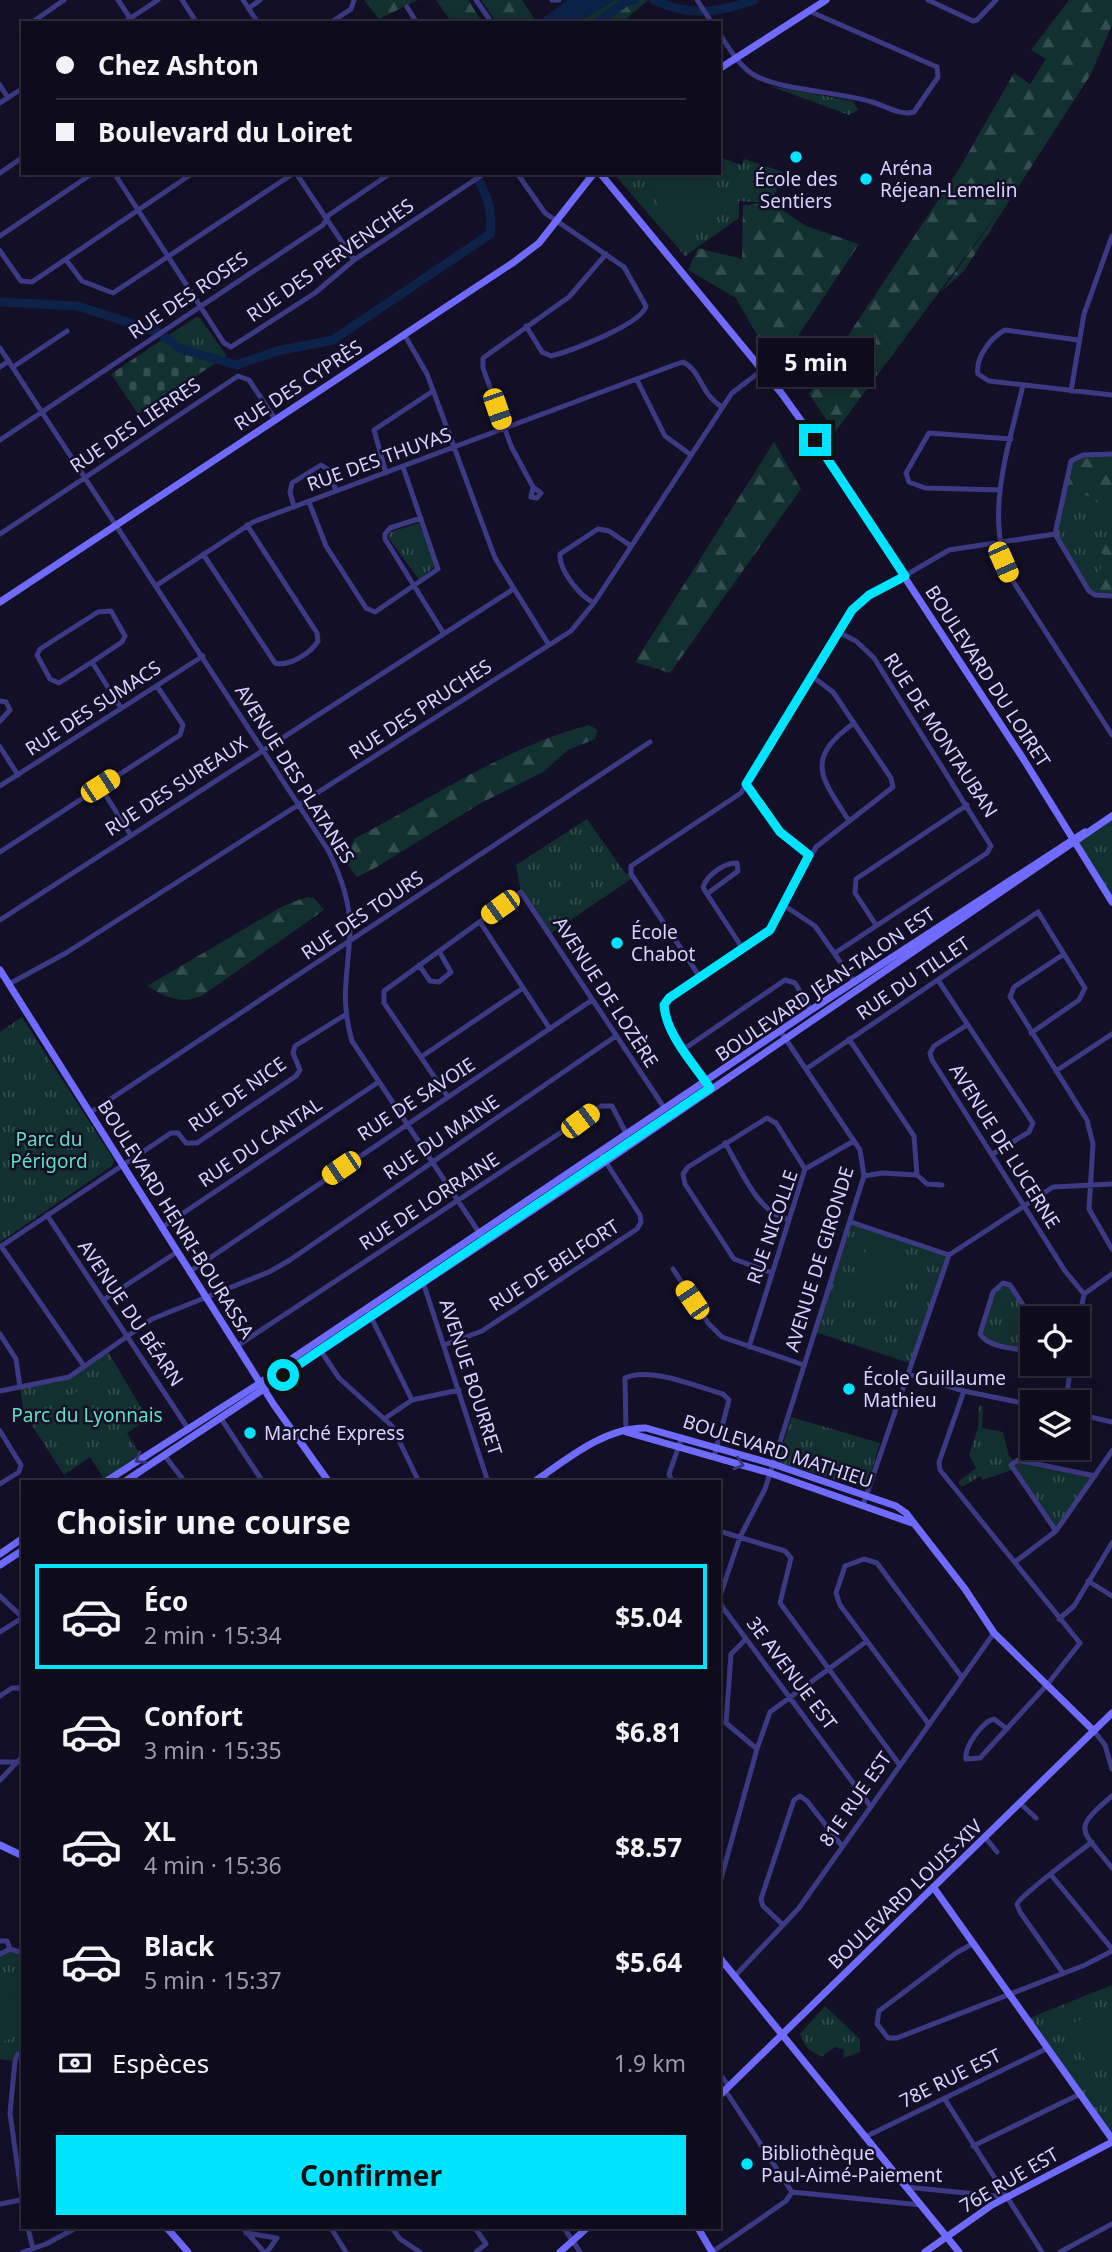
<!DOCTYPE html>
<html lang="fr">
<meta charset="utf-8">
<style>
body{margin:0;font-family:"Noto Sans",sans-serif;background:#171425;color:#f1f3f6;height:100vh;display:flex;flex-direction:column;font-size:26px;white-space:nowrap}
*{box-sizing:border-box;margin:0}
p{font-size:23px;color:#9b9ba3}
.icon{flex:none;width:38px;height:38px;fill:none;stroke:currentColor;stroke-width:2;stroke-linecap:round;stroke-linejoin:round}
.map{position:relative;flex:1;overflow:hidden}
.panel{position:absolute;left:21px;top:1480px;width:700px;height:749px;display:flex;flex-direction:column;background:#0e0b1c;border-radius:0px;box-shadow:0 4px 18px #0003,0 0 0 2px #2e2b3b}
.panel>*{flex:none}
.hud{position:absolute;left:21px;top:21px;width:700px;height:154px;border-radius:0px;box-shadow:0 4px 18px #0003,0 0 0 2px #2e2b3b;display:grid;align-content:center;height:154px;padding:0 35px;background:#0e0b1c}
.tools{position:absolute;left:1020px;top:1306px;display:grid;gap:14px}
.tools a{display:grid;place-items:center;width:70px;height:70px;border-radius:0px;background:#0e0b1c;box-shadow:0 4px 18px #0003,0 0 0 2px #2e2b3b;font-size:35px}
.end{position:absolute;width:32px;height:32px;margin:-16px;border:9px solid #00e5ff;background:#111;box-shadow:0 0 0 4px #111}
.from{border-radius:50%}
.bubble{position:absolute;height:49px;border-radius:0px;background:#0e0b1c;box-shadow:0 4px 18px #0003,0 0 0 2px #2e2b3b;font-size:23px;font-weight:700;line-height:49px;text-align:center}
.car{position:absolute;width:21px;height:42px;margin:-21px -10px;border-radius:9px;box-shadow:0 0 5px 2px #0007;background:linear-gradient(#f5c518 24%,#345 0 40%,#f5c518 0 76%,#345 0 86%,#f5c518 0)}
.hud b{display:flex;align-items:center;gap:24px;height:66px;font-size:26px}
.hud b+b{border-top:2px solid #2e2b3b}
.hud i{width:18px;height:18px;background:#f1f3f6}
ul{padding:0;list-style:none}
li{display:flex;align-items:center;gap:21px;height:105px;margin:0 14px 10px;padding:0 21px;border:4px solid transparent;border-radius:0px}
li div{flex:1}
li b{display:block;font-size:26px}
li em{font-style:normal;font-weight:700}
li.on{border-color:#00e5ff}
li>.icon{width:63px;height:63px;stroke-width:1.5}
h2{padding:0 35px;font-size:32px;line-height:84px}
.pay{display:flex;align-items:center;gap:18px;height:77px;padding:0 35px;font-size:26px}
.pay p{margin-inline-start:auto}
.cta{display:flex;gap:14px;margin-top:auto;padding:14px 35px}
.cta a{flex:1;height:80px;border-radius:0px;background:#00e5ff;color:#111;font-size:28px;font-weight:700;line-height:80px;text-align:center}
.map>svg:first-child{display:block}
.grass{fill:url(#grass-tufts)}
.forest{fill:url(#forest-firs)}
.cemetery{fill:url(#cemetery-stones)}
.garden{fill:#12302f}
.water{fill:#0c2248}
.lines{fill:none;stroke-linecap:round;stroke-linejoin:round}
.river{stroke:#0c2248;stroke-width:9}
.street{stroke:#3d3a85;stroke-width:5}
.secondary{stroke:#6f6bff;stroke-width:7}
.oneway{stroke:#38347d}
.route{stroke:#00e5ff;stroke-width:9}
.poi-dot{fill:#00e5ff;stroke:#130f26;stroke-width:2.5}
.labels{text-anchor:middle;stroke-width:5;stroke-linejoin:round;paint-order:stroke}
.poi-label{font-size:19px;fill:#d9d4ff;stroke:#130f26;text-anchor:start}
.street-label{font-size:19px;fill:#d9d4ff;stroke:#130f26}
.park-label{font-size:19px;fill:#5fe0c0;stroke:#130f26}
</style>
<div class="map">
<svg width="1112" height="2252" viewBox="0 0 1112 2252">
<defs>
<pattern id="grass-tufts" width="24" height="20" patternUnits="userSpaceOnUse" patternTransform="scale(1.75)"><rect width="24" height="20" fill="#12302f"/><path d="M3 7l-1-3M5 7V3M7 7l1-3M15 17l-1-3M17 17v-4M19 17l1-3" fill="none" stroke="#344d4e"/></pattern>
<pattern id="forest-firs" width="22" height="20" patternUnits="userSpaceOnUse" patternTransform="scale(1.75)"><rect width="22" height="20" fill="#12302f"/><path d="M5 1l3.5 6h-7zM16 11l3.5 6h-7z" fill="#344d4e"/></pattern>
<pattern id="cemetery-stones" width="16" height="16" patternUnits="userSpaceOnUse" patternTransform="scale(1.75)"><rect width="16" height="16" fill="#12302f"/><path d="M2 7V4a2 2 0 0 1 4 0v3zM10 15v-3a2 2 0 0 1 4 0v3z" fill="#344d4e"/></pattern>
</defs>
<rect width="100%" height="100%" fill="#130f26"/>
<path class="grass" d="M770 86 853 101 858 110 849 115Z
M719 157 742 165 744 159 783 172 772 203 739 201V218L685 256 613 173H719Z
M196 317H199L227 356 219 361C199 357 182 350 166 337Z
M1112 454V596H1110L1089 591 1055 534 1074 457Z
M419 523 435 566 419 580 388 537 390 532Z
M1112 816V902L1074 844Z
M587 819 625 873 634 877 550 934 521 892 516 865Z
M22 1017 114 1160 112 1166 0 1242V1032Z
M851 1222 949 1255 912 1364 815 1332Z
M1006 1283 1026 1309 1021 1350 986 1342 981 1337 993 1292Z
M107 1350 148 1419 127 1433 142 1458 106 1482 90 1457 64 1475 24 1413 20 1387 58 1382Z
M979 1405 983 1406 982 1428 1003 1432 1009 1456 1014 1461 1095 1476 1056 1531 1012 1470 983 1480 980 1476 962 1487 958 1482 976 1468 969 1455 978 1428Z
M791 1417 880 1443 866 1489 778 1462Z
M10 1949 23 1953V2053L11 2061 0 2059V1954Z
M1112 1985V2139L1027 2019Z
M825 2006 860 2039V2052L843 2058 844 2050 835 2047 821 2057 807 2048 800 2034Z"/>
<path class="forest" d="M364 0H418L379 19Z
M436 0H468L483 23H452Z
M481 0H522L536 21 553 23H497Z
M615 0H648L621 23H563L579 21Z
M1069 0H1112V25L1091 74 964 271 941 292 1012 194 835 432 809 394 959 169 1014 73 1030 84 1046 59 1031 50Z
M772 203 806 226 859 244 776 369 736 298 688 270 698 248 742 259 743 205Z
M774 442 801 489 670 673 635 662Z
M1076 458 1112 460V507H1101C1097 497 1089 495 1079 495L1067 507 1062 504 1072 462Z
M1105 544 1112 546V590L1095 591 1104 555 1093 547Z
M589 725 598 730 595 739 568 750 543 772 481 803 375 868 357 877 345 861 354 839C426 801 510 745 589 725Z
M307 897 314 898 324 910 203 995C182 1005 167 998 147 986L283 906Z"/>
<path class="cemetery" d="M166 337 181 349 219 361 138 414 111 374Z"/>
<path class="garden" d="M640 173H701L722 209 678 235Z
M876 1245 915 1261C899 1304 899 1305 855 1291 858 1276 858 1249 876 1245Z
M79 1390 83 1391 106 1429C87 1448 46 1451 42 1415Z
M0 1990 23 1998C23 2013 22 2037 4 2041L0 2040Z
M1112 2004V2051L1087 2064 1068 2026Z"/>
<path class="water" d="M568 0H615L579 21H539Z"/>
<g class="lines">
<path class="river" d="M654 0C689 17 718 13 754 0
M597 23 627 1 634 0
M0 302 78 306 160 333 181 349 237 365 277 351 333 340 490 234C494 210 486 194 475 173"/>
<path class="street" d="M118 0 130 18
M182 0 197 23
M243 0 258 23
M476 0 492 23
M552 0H559
M697 0 712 23
M928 0 973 21 977 20 996 0
M407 7 417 23
M249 8 260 0
M31 23 64 0
M123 23 158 0
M330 23 351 9 354 0
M719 33C729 48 739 66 754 75 779 90 841 92 872 102 886 106 900 116 914 112L938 77 937 67 809 11
M0 85 8 98
M0 103 23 88
M0 173 23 157
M114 173 224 343 231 347 315 293 354 260 485 173
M296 173 354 260
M517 173 545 213 624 267 646 306C642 324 571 351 551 356L542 352 526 326
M0 236 93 173
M0 251 21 281 32 282 193 173
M66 260 82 281 113 293 294 173
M404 334 427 374 495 558 549 645
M1078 340 1005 330C991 337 975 358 978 374L989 381 1112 395
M0 348 328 850C340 874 350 900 350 928 349 973 339 995 352 1041L484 1240
M0 367 9 361
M13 367 67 331
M637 380 665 436 691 455
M1023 385C1009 447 983 516 1011 578L1112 735
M1071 391 1084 314 1112 236
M0 440 323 225 329 215 391 173
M1112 454 1083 455 1071 461 1055 534 1089 591 1095 595 1112 596
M386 473 374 430 433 391
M533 487 531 497 537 498 541 493 533 487 511 446 483 368V358L569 297 606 254
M1000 490 925 488 909 482 906 473 929 433 1011 439
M309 502 326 546 366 608 375 612 438 569 403 467
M294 507 290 492 292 483 321 465 329 470 336 491
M421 518 390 528 385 534V539L444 634
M0 534 238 376 249 380 275 419
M203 554 275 663C289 667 311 653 318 641L317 633 247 525
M157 585 253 522 674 365 683 362C701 370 700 394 722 407
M594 603C580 596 559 571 560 554L598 529 609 531 631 546
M92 662 59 683 50 679 37 655 40 649 98 612 111 611 125 636 122 642 92 662 121 708
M0 701 6 702 10 710 0 721
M0 747 18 775
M746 784 780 832 809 855
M0 786 203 656
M100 786 130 834
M849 821C822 778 803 760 854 723
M0 852 180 735 183 725 157 686
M707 894 738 871 737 863C725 862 707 875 703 887L705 891 743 949
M785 906 815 926 855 983
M0 920 512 590
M480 922 550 1029
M876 925 855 893 856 879 967 805
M835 953 987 853 991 846 874 658 856 641 840 633
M1064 954 1014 987 1010 997 1087 1120 1093 1144 1089 1209 1112 1249
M419 965 430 981 439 982 451 972 439 951
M700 977 631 874V866L741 793 852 610 860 602 949 550 1055 534
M938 980 1033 1123 1029 1132 993 1154
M9 984 66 953 571 631 594 603 732 393 761 371
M967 1025 934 1046 930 1053 932 1060 1065 1271 1084 1294
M781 1032 860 1150 864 1176 773 1464 765 1489 740 1537 720 1596 721 1605 871 1807
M849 1039 914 1136 917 1175 882 1173 864 1176
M684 1049 785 980 795 983 811 1010
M421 1057 523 988
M806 1069 1038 912 1085 988 1079 1000 1031 1033
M1056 1071 1112 1034
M710 1088 668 1022 666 1002 770 930 816 847 893 787 891 778 833 692 813 677
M448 1097 384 1003V991L521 892 665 1109
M91 1112 650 742
M725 1143C741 1169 757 1213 789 1220
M917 1175 927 1184 942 1185
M47 1215 189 1430
M851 1222 949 1255 863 1505
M161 1228 377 1083
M1 1246 84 1366
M0 1247 171 1133H178L186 1143H197L296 1076 300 1070 293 1053 295 1046 345 1015
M949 1255 1053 1187 1112 1184
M673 1269 708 1323 722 1337 804 1365
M189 1272 592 1000
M772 1273 734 1259 685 1184 683 1174 688 1167 767 1118 776 1123 805 1169
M423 1282 488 1482
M105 1299 177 1252
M367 1309 412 1400
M1078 1325 1084 1294 1112 1274
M0 1334 16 1359 20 1387
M444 1345 482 1331 637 1229 641 1222 640 1215 600 1153
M237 1346 601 1106H612L627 1135
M749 1347 805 1169 854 1141
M1021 1350 1027 1311 1010 1285 1003 1283 993 1292 980 1334C988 1348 1017 1349 1032 1351
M321 1351 339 1378 392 1426 419 1482
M908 1374 964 1391 1032 1405
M0 1391 69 1377 152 1319 269 1272 290 1260 616 1036
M964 1391 939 1462 940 1470 1080 1643 1046 1686 980 1758 966 1759C964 1747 982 1722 994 1719L1007 1729
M1066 1402 1071 1363
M1078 1414 1112 1422
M220 1417 263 1482
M384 1419 412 1400 459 1390
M0 1431 21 1465 19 1472 0 1484
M626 1432 625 1378C649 1366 698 1387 723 1394L729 1400 714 1457
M164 1455 185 1482
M544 1475 548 1482
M672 1482 669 1474 682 1437
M719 1531 785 1551 791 1558 780 1603 899 1764
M1056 1531 1011 1465 1018 1460 1095 1476
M1015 1562 1056 1531 1112 1451
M1088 1581 1112 1596
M0 1596 23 1618
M1059 1619 1074 1606 1112 1543
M0 1632 22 1618
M746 1639 731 1654 726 1723 757 1749
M0 1696 12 1688H23
M928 1723 840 1605 836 1593 845 1566 864 1559 877 1563 961 1676
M1094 1731 1105 1745 1112 1769
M0 1762H17
M0 1780 23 1756
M1112 1796C1071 1831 1081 1828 1112 1868
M1020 1803 1036 1818
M985 1837 997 1852
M1052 1876 1112 1949
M719 1886 757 1749 770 1712 867 1641
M782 1924 763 1906 761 1899 794 1800 800 1796 807 1801 842 1846
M0 1941H7L10 1949
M974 1943 956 1953 879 2011 877 2024 888 2038H897L1085 1965 1112 1951
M0 1954 10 1949 23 1953
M1063 1973 1020 1912 1017 1904C1021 1895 1079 1852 1092 1842
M734 1977 799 1908 994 1633
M23 2053 18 2054 15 2061 10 2113 23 2206
M719 2073 729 2086
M944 2098 1042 2252
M865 2137 1048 2048
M973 2146 1080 2094
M906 2187 1006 2197
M792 2192 921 2205
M0 2204 21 2200
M28 2228 33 2249
M243 2228 264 2252
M331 2228 346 2252
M392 2228 400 2239 420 2252
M475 2228 486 2244 476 2252
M564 2228 580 2252
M246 2233 277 2238 267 2252
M23 2252 46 2244 76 2228
M712 2252 786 2201 792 2192 725 2090
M1060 2252 1112 2224"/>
<path class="secondary" d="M719 69 826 0
M600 173 782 394 815 440 1024 760 1112 902
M0 602 514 262 539 243 594 173
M0 970 274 1405 329 1482
M626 1432 770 1473 912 1523
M105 1482 260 1383 290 1360 811 1010 1085 832
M124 1482 605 1162 1112 816
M534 1482C567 1459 605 1427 646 1428L773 1464 896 1506 906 1513 965 1589 994 1633 1094 1731
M0 1554 23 1538
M0 1565 23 1550
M0 1845 23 1856
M934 1888 1112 2139
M719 1957 959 2252
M719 2096 1112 1713
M167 2228 188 2252
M698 2228 712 2252
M560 2252 587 2228
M925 2252 992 2205 1112 2142"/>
</g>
<defs><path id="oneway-chevron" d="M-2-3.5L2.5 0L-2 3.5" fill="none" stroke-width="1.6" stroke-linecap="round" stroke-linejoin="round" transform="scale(1.75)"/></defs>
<g class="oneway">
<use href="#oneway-chevron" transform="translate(140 1459) rotate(148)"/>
<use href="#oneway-chevron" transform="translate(739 1464) rotate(17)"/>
</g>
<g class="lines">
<path class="route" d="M283 1375 710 1088C694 1064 666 1035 664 1005L669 998 770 930 809 855 780 832 746 784 852 610 869 595 905 576 815 440"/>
</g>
<g class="poi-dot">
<circle cx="796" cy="157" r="7"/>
<circle cx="866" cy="179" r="7"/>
<circle cx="617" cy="943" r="7"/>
<circle cx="849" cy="1389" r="7"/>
<circle cx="250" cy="1433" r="7"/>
<circle cx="747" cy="2164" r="7"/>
</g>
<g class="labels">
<g class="poi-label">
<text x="880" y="175">Aréna<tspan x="880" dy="22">Réjean‑Lemelin</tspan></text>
<text x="796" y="186" text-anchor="middle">École des<tspan x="796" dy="22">Sentiers</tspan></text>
<text x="631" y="939">École<tspan x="631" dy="22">Chabot</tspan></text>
<text x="863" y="1385">École Guillaume<tspan x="863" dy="22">Mathieu</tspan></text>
<text x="264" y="1440">Marché Express</text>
<text x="761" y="2160">Bibliothèque<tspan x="761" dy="22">Paul-Aimé-Paiement</tspan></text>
</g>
<g class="street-label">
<text transform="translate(330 260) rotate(-35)" y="7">RUE DES PERVENCHES</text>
<text transform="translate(188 295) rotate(-34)" y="7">RUE DES ROSES</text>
<text transform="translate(298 385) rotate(-33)" y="7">RUE DES CYPRÈS</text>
<text transform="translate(135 425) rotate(-34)" y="7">RUE DES LIERRES</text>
<text transform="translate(379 459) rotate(-20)" y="7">RUE DES THUYAS</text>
<text transform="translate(988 676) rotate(57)" y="7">BOULEVARD DU LOIRET</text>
<text transform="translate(93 708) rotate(-33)" y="7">RUE DES SUMACS</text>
<text transform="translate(420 709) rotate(-33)" y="7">RUE DES PRUCHES</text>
<text transform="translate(941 735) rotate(57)" y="7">RUE DE MONTAUBAN</text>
<text transform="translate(295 774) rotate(58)" y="7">AVENUE DES PLATANES</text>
<text transform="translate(176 786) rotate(-33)" y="7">RUE DES SUREAUX</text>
<text transform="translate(362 915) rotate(-34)" y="7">RUE DES TOURS</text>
<text transform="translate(913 978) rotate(-34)" y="7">RUE DU TILLET</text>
<text transform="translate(825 984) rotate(-34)" y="7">BOULEVARD JEAN-TALON EST</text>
<text transform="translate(606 992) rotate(57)" y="7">AVENUE DE LOZÈRE</text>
<text transform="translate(237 1094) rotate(-35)" y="7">RUE DE NICE</text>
<text transform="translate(416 1099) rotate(-33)" y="7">RUE DE SAVOIE</text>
<text transform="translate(441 1137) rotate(-34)" y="7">RUE DU MAINE</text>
<text transform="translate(260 1142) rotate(-34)" y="7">RUE DU CANTAL</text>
<text transform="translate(1005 1146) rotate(58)" y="7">AVENUE DE LUCERNE</text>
<text transform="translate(429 1201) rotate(-33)" y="7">RUE DE LORRAINE</text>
<text transform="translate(176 1219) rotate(58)" y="7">BOULEVARD HENRI-BOURASSA</text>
<text transform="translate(772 1227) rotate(-71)" y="7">RUE NICOLLE</text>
<text transform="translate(819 1259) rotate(-73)" y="7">AVENUE DE GIRONDE</text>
<text transform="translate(554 1265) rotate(-33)" y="7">RUE DE BELFORT</text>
<text transform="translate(131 1313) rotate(56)" y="7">AVENUE DU BÉARN</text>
<text transform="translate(471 1377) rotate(72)" y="7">AVENUE BOURRET</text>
<text transform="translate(778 1451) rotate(18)" y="7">BOULEVARD MATHIEU</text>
<text transform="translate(792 1673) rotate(53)" y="7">3E AVENUE EST</text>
<text transform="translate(855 1799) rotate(-55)" y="7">81E RUE EST</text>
<text transform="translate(905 1894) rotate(-44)" y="7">BOULEVARD LOUIS-XIV</text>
<text transform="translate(950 2078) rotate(-26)" y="7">78E RUE EST</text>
<text transform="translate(1009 2180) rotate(-30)" y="7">76E RUE EST</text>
</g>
<g class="park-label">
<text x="49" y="1146">Parc du<tspan x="49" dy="22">Périgord</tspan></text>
<text x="87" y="1422">Parc du Lyonnais</text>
</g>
</g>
</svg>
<div class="tools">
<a><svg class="icon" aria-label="locate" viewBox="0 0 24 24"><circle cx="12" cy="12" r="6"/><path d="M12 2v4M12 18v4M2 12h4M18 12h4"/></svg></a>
<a><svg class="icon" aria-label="layers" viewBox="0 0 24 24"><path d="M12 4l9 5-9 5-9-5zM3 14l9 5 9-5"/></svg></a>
</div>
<i class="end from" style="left:283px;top:1375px"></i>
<i class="end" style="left:815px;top:440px"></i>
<div class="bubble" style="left:758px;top:338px;width:116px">5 min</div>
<i class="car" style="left:497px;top:409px;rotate:161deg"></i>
<i class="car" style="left:1003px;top:562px;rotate:156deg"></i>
<i class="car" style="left:100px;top:786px;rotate:57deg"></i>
<i class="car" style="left:500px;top:907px;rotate:234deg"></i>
<i class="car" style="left:580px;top:1121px;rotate:53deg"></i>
<i class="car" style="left:341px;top:1168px;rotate:236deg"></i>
<i class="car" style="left:692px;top:1300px;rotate:326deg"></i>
<div class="hud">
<b><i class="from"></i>Chez Ashton</b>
<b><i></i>Boulevard du Loiret</b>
</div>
<section class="panel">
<h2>Choisir une course</h2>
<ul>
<li class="on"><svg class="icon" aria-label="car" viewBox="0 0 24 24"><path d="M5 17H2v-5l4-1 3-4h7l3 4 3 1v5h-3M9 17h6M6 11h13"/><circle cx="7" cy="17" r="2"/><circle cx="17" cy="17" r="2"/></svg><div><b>Éco</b><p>2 min · 15:34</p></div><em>$5.04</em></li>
<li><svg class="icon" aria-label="car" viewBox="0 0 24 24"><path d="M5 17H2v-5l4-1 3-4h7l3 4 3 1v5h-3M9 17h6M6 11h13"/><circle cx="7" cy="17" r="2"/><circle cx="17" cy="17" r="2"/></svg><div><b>Confort</b><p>3 min · 15:35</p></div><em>$6.81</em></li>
<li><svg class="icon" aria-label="car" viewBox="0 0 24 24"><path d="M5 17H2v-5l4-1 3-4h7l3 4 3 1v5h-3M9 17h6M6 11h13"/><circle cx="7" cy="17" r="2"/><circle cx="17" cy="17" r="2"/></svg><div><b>XL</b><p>4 min · 15:36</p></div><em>$8.57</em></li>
<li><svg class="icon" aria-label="car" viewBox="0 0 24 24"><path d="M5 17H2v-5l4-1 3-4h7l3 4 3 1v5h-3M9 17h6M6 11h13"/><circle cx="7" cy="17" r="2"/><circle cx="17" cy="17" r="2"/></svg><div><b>Black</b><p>5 min · 15:37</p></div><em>$5.64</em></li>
</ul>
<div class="pay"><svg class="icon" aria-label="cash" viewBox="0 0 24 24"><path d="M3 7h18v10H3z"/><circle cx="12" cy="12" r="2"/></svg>Espèces<p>1.9 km</p></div>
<div class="cta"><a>Confirmer</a></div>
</section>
</div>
